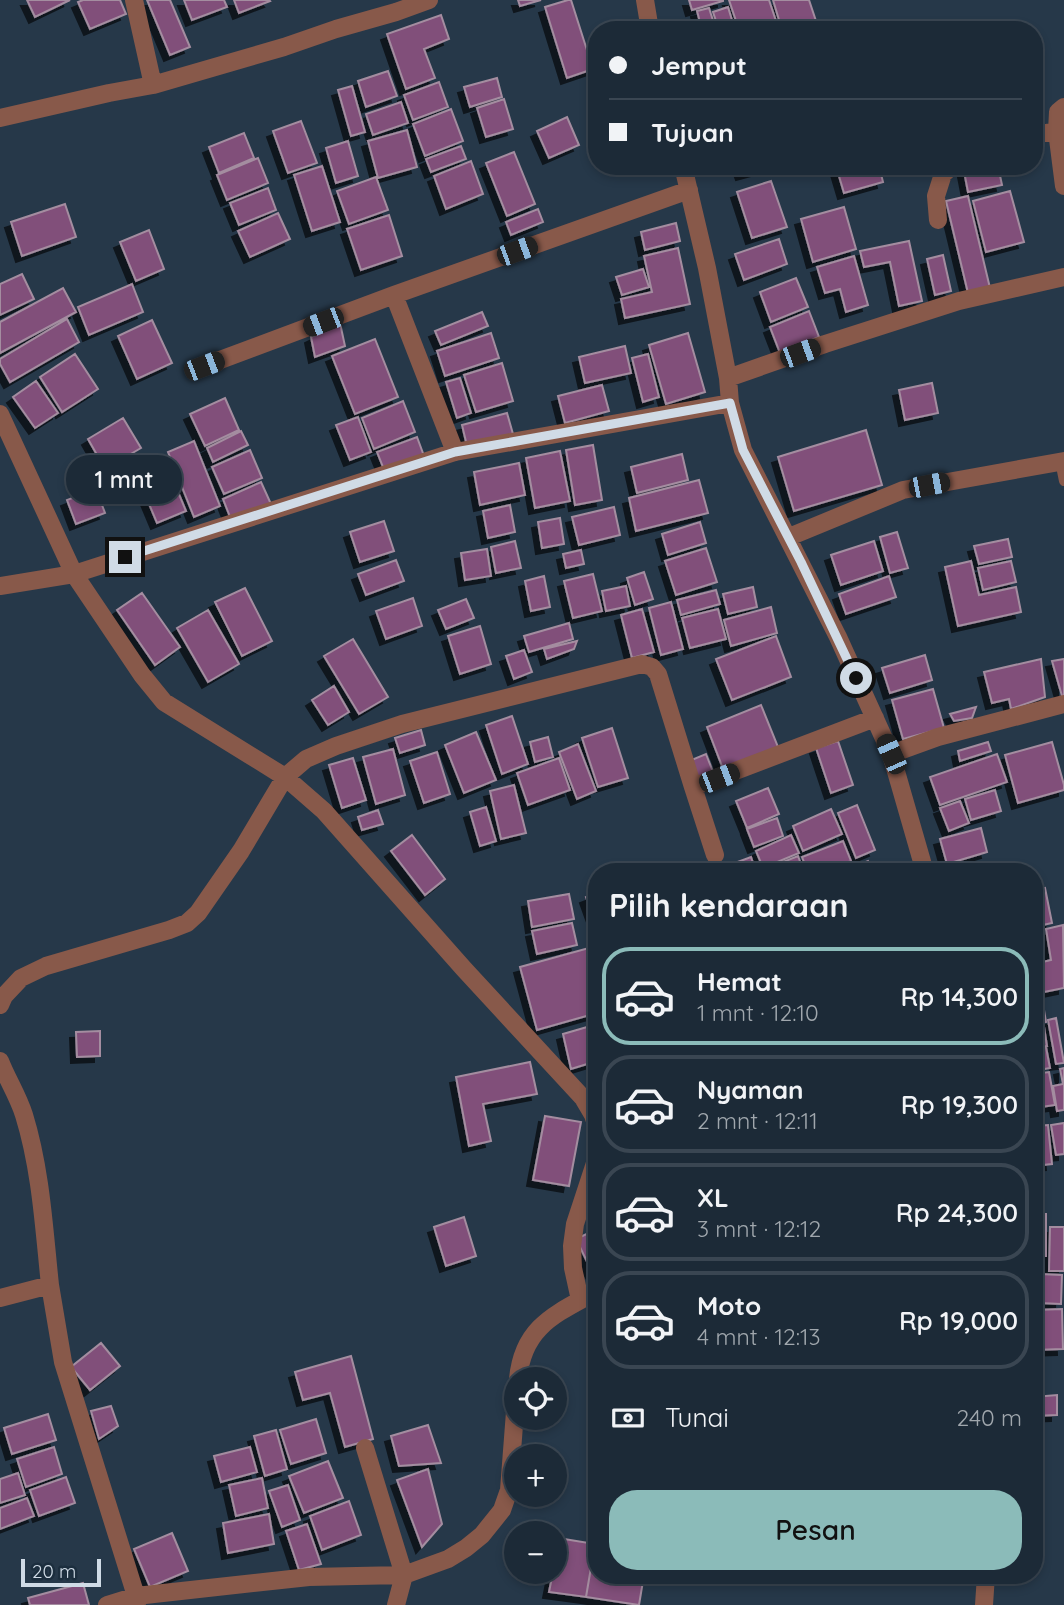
<!DOCTYPE html>
<html lang="id">
<meta charset="utf-8">
<style>
body{margin:0;font-family:Quicksand,sans-serif;background:#293642;color:#f1f3f6;height:100vh;display:flex;flex-direction:column;font-size:26px;white-space:nowrap}
*{box-sizing:border-box;margin:0}
p{font-size:23px;color:#a0a7ad}
.icon{flex:none;width:38px;height:38px;fill:none;stroke:currentColor;stroke-width:2;stroke-linecap:round;stroke-linejoin:round}
.map{position:relative;flex:1;overflow:hidden}
.panel{position:absolute;left:588px;top:863px;width:455px;height:721px;display:flex;flex-direction:column;background:#1c2a37;border-radius:28px;box-shadow:0 4px 10px #0003,0 0 0 2px #3a4652}
.panel>*{flex:none}
.hud{position:absolute;left:588px;top:21px;width:455px;height:154px;border-radius:28px;box-shadow:0 4px 10px #0003,0 0 0 2px #3a4652;display:grid;align-content:center;height:154px;padding:0 21px;background:#1c2a37}
.tools{position:absolute;left:504px;top:1367px;display:grid;gap:14px}
.tools a{display:grid;place-items:center;width:63px;height:63px;border-radius:50%;background:#1c2a37;box-shadow:0 4px 10px #0003,0 0 0 2px #3a4652;font-size:35px}
.scale{position:absolute;left:21px;bottom:18px;width:80px;box-sizing:border-box;padding-left:7px;border:4px solid #d0dbe6;border-top:0;font-size:19px;line-height:24px;white-space:nowrap;color:#d0dbe6;-webkit-text-stroke:5px #1c2e3e;paint-order:stroke}
.end{position:absolute;width:32px;height:32px;margin:-16px;border:9px solid #d0dbe6;background:#111;box-shadow:0 0 0 4px #111}
.from{border-radius:50%}
.bubble{position:absolute;height:49px;border-radius:24px;background:#1c2a37;box-shadow:0 4px 10px #0003,0 0 0 2px #3a4652;font-size:23px;font-weight:600;line-height:49px;text-align:center}
.car{position:absolute;width:21px;height:42px;margin:-21px -10px;border-radius:9px;box-shadow:0 0 5px 2px #0007;background:linear-gradient(#222 24%,#8ab4d8 0 40%,#222 0 76%,#8ab4d8 0 86%,#222 0)}
.hud b{display:flex;align-items:center;gap:24px;height:66px;font-size:26px}
.hud b+b{border-top:2px solid #3a4652}
.hud i{width:18px;height:18px;background:#f1f3f6}
ul{padding:0;list-style:none}
li{display:flex;align-items:center;gap:21px;height:98px;margin:0 14px 10px;padding:0 7px;border:4px solid #3a4652;border-radius:28px}
li div{flex:1}
li b{display:block;font-size:26px}
li em{font-style:normal;font-weight:600}
li.on{border-color:#8bbbb9}
li>.icon{width:63px;height:63px;stroke-width:1.5}
h2{padding:0 21px;font-size:32px;line-height:84px}
.pay{display:flex;align-items:center;gap:18px;height:77px;padding:0 21px;font-size:26px}
.pay p{margin-inline-start:auto}
.action{display:flex;gap:14px;margin-top:auto;padding:14px 21px}
.action a{flex:1;height:80px;border-radius:28px;background:#8bbbb9;color:#111;font-size:28px;font-weight:600;line-height:80px;text-align:center}
.map>svg:first-child{display:block}
.building{fill:#81507a;stroke:#a48da0;stroke-width:2;filter:url(#shadow)}
.lines{fill:none;stroke-linecap:round;stroke-linejoin:round}
.service{stroke:#88594a;stroke-width:10}
.minor{stroke:#88594a;stroke-width:18}
.route{stroke:#d0dbe6;stroke-width:9}
</style>
<div class="map">
<svg width="1064" height="1605" viewBox="0 0 1064 1605">
<defs>
<filter id="shadow"><feDropShadow dx="-6" dy="6" stdDeviation="0" flood-color="#0009"/></filter>
</defs>
<rect width="100%" height="100%" fill="#263849"/>
<path class="building" d="M27 0H70L35 17Z
M83 0H120L126 14 90 29 78 2Z
M147 0H170L190 47 170 55Z
M184 0H224L227 7 192 20Z
M234 0H269L270 1 239 13Z
M518 0H541L520 6Z
M568 0H571L593 69 567 78 545 7Z
M689 0H723V1L692 10Z
M729 0H769L779 30H739Z
M773 0H809L819 30H782Z
M728 7 735 30H719L713 12Z
M709 8 716 30H702L697 11Z
M441 15 449 39 424 49 435 78 406 89 387 34Z
M388 71 397 96 366 107 358 81Z
M497 78 502 97 470 107 464 87Z
M439 82 448 107 413 120 404 95Z
M352 86 365 132 351 136 338 90Z
M504 99 513 129 486 137 477 108Z
M401 102 408 123 373 135 366 114Z
M451 109 463 141 425 156 413 124Z
M567 117 579 145 549 158 537 131Z
M301 121 317 163 288 173 273 131Z
M407 130 417 167 378 178 368 141Z
M244 133 254 158 219 173 209 147Z
M348 141 358 176 336 183 326 148Z
M461 146 466 159 431 172 426 159Z
M514 152 535 204 507 216 486 163Z
M258 158 268 183 227 200 217 175Z
M471 161 483 194 446 209 434 176Z
M322 166 340 222 312 231 294 175Z
M739 166H768V167L742 174Z
M836 166H879L883 182 844 193Z
M963 166H998L1002 185 968 192Z
M376 177 388 210 349 224 337 191Z
M771 181 787 227 752 238 737 192Z
M268 188 276 210 239 225 230 203Z
M1010 191 1024 242 986 252 973 201Z
M968 196 990 288 968 293 946 201Z
M65 204 76 237 22 256 11 222Z
M844 207 856 249 813 262 801 219Z
M538 209 543 222 511 235 506 222Z
M278 213 290 239 250 257 238 231Z
M389 215 402 256 361 270 347 229Z
M676 223 680 241 645 250 641 232Z
M149 230 164 269 136 281 120 242Z
M779 239 787 264 744 280 735 254Z
M909 241 922 301 899 306 890 262 864 267 860 251Z
M678 248 690 304 625 318 621 299 652 292 644 256Z
M943 255 951 291 935 295 927 259Z
M854 256 868 305 846 312 840 289 825 293 817 267Z
M643 269 649 287 622 295 616 277Z
M22 274 34 299 0 315V284Z
M796 278 808 307 771 322 760 292Z
M132 284 143 312 89 335 78 307Z
M63 288 76 312 0 353V322Z
M809 311 819 337 780 353 770 327Z
M482 312 488 326 441 345 435 331Z
M67 319 79 342 10 382 0 364V359Z
M152 320 172 363 137 379 118 336Z
M340 323 345 346 315 357 311 337Z
M491 333 499 358 445 376 437 351Z
M688 333 705 392 666 404 649 345Z
M375 339 398 397 355 414 332 356Z
M625 346 631 373 585 383 579 357Z
M75 354 98 389 62 412 40 377Z
M648 354 659 397 643 402 632 358Z
M502 363 513 401 476 412 464 375Z
M460 378 471 413 457 418 446 382Z
M36 381 58 413 35 428 13 397Z
M932 383 938 413 905 420 899 390Z
M602 385 609 411 565 423 558 396Z
M225 398 239 430 205 446 190 414Z
M403 401 415 432 374 449 362 418Z
M507 413 513 434 467 446 462 425Z
M358 417 371 452 350 460 336 425Z
M123 418 141 448 105 469 88 439Z
M866 430 882 485 794 511 778 457Z
M241 431 248 445 213 462 207 448Z
M417 437 424 456 385 472 377 452Z
M194 441 220 506 194 517 168 452Z
M593 445 602 500 575 505 566 450Z
M250 450 262 478 224 494 212 467Z
M560 451 570 501 535 508 526 458Z
M682 454 688 480 637 493 631 467Z
M163 456 186 511 157 523 134 468Z
M519 463 525 495 480 505 474 472Z
M699 480 708 513 636 531 629 498Z
M261 482 271 504 232 522 223 499Z
M96 489 105 513 76 524 67 500Z
M510 505 515 532 488 538 483 511Z
M614 507 620 535 579 545 572 517Z
M560 518 564 544 542 548 538 522Z
M384 521 394 551 360 562 350 532Z
M700 522 706 543 668 555 662 534Z
M897 532 908 568 890 573 880 537Z
M1008 539 1012 557 979 564 974 546Z
M515 541 521 568 496 573 491 547Z
M874 541 883 571 841 585 831 555Z
M706 548 717 582 676 595 665 561Z
M487 549 491 576 465 580 461 553Z
M581 550 584 564 566 568 563 554Z
M396 560 404 581 366 595 358 574Z
M971 561 979 595 1016 587 1021 612 958 626 945 567Z
M1011 561 1016 582 983 590 978 568Z
M644 572 653 599 635 605 627 578Z
M593 574 602 611 573 618 564 581Z
M544 576 550 607 531 611 525 581Z
M889 576 896 597 846 614 839 594Z
M626 586 630 606 606 611 602 591Z
M753 587 757 607 728 614 723 594Z
M245 588 272 641 242 656 215 602Z
M716 590 720 604 681 615 677 600Z
M142 593 180 647 155 665 117 610Z
M413 598 422 626 386 639 376 611Z
M466 599 474 618 446 629 438 610Z
M671 602 683 649 661 655 649 608Z
M771 607 777 633 731 646 724 620Z
M642 609 654 652 632 658 621 615Z
M718 609 726 639 690 648 682 618Z
M208 610 239 664 208 682 177 628Z
M569 623 573 639 529 652 524 636Z
M480 626 491 664 460 674 448 636Z
M776 636 791 677 732 700 716 659Z
M353 639 388 697 359 714 324 656Z
M577 641 574 649 547 659 544 649Z
M524 650 532 672 514 679 506 656Z
M925 655 932 680 890 693 882 668Z
M1041 659 1045 697 1011 709 1009 699 992 703 984 672Z
M1064 659V696H1062L1052 661Z
M334 686 349 712 328 725 312 700Z
M933 689 944 728 903 739 892 700Z
M761 705 780 752 725 774 707 727Z
M976 707 972 718 954 721 950 714Z
M512 716 528 764 502 774 486 725Z
M612 728 628 778 598 787 582 738Z
M421 730 425 745 400 753 395 738Z
M476 732 496 780 464 793 445 745Z
M548 737 553 757 535 762 530 742Z
M838 741 853 785 831 793 816 748Z
M988 742 991 751 960 761 958 751Z
M1052 742 1064 785V790L1018 803 1005 755Z
M578 744 596 791 577 799 559 752Z
M393 749 405 795 376 804 363 757Z
M437 752 450 794 424 803 410 761Z
M706 754 715 777 697 783 689 761Z
M997 754 1007 782 940 805 930 777Z
M353 758 366 800 342 808 329 765Z
M559 758 570 790 528 805 517 773Z
M514 785 526 833 501 839 490 791Z
M768 788 779 814 747 828 736 801Z
M995 790 1001 811 971 820 965 799Z
M960 801 969 823 949 831 940 808Z
M857 805 875 850 856 858 838 813Z
M486 807 496 841 480 846 470 812Z
M831 809 842 834 803 851 793 826Z
M378 810 383 824 362 830 358 817Z
M777 818 783 836 754 847 747 829Z
M981 828 987 852 947 864 940 839Z
M412 835 445 879 425 895 391 851Z
M791 835 799 853 763 868 756 851Z
M843 841 851 861 826 872H808L802 857Z
M798 856 804 872H769L768 868Z
M751 857 756 872H725L724 867Z
M868 861 872 872H840Z
M1045 888 1052 923 1034 927V890Z
M597 893V924L596 925 586 897Z
M569 894 574 919 532 927 528 901Z
M572 923 577 945 537 954 532 931Z
M1063 925 1064 988 1034 994V964L1051 960 1046 929Z
M1034 932 1040 960 1034 961Z
M596 946 597 1013 537 1030 520 967Z
M1042 998 1046 1022 1034 1024V999Z
M1056 1018 1064 1063 1056 1064 1048 1020Z
M587 1027 597 1061 571 1069 563 1034Z
M1044 1027 1047 1046 1034 1047V1029Z
M100 1031V1056L77 1057 76 1032Z
M1046 1047 1050 1068 1034 1071V1049Z
M530 1062 537 1094 483 1104 491 1141 469 1146 456 1077Z
M1064 1068V1110L1057 1111 1053 1086 1063 1084 1060 1069Z
M1049 1072 1055 1105 1034 1108V1074Z
M545 1116 581 1122 569 1186 533 1180Z
M1064 1123V1154L1056 1155 1051 1125Z
M1048 1125 1052 1164 1034 1166V1126Z
M1034 1214H1046V1256H1034Z
M464 1217 476 1256 446 1266 434 1227Z
M1050 1227H1064V1271H1049Z
M597 1229V1274L594 1276 576 1239Z
M1040 1274 1062 1275 1061 1304 1039 1303Z
M1062 1309 1063 1349 1034 1350V1310Z
M101 1343 120 1366 90 1390 71 1367Z
M351 1356 373 1439 345 1447 330 1393 303 1400 295 1372Z
M1057 1395V1415L1034 1416V1397Z
M111 1406 118 1426 99 1439 91 1411Z
M48 1414 56 1440 12 1454 4 1428Z
M316 1419 326 1453 291 1464 280 1430Z
M428 1425 441 1463 399 1466 391 1436Z
M276 1430 287 1469 265 1476 254 1436Z
M54 1447 62 1474 26 1487 17 1459Z
M250 1447 257 1472 221 1482 214 1456Z
M328 1461 343 1498 304 1513 289 1476Z
M428 1469 442 1524 422 1547 397 1480Z
M18 1473 25 1495 0 1503V1479Z
M66 1477 75 1503 39 1516 30 1490Z
M262 1478 268 1508 236 1516 229 1485Z
M288 1485 300 1520 282 1527 269 1491Z
M27 1498 34 1516 0 1529V1508Z
M349 1501 361 1535 322 1550 310 1516Z
M269 1514 274 1544 228 1553 223 1523Z
M307 1524 321 1564 299 1570 286 1531Z
M172 1533 188 1571 150 1587 134 1549Z
M558 1538 595 1544 586 1597 549 1592 553 1572H555V1559Z
M595 1544H597V1575H644L639 1605 586 1597Z
M83 1583 89 1605H30L28 1598Z"/>
<g class="lines">
<path class="service" d="M1060 461 1064 481"/>
<path class="minor" d="M134 0 153 85
M645 0 650 30
M1064 107 1058 112 1057 131 1064 186
M0 118 109 93 153 85 284 47 336 29 396 12 429 0
M1034 135 1057 131
M683 166 707 268 728 378 730 403 743 450 838 637 891 754 925 872
M938 220 936 196 943 174 952 166
M394 295 455 452
M204 366 394 295 689 190
M728 378 825 344 959 301 1064 277
M0 414 74 574 142 675 164 702 285 777 324 811 464 969 583 1098 593 1115 597 1127
M789 537 903 490 1064 461
M0 586 74 574 455 452 730 403
M891 754 938 737 1064 704
M693 787 715 855
M0 1005 4 996 21 978 46 966 169 930 187 923 198 913 241 851 285 777 306 759 336 746 402 724 642 664 652 667 658 674 693 787 875 718
M0 1061C7 1079 18 1096 24 1115 41 1170 44 1229 50 1285
M0 1298 50 1285 63 1362 136 1596 137 1605
M580 1300 573 1268 572 1246 575 1224 597 1157
M518 1379C523 1326 556 1314 597 1291
M107 1605 136 1596 309 1577 404 1575 365 1448
M396 1605 404 1575 448 1559 466 1548 482 1535 502 1510 509 1490 516 1399
M984 1605 986 1575"/>
</g>
<g class="lines">
<path class="route" d="M125 557 455 452 730 403 743 450 801 562 856 678"/>
</g>
</svg>
<div class="tools">
<a><svg class="icon" aria-label="locate" viewBox="0 0 24 24"><circle cx="12" cy="12" r="6"/><path d="M12 2v4M12 18v4M2 12h4M18 12h4"/></svg></a>
<a>+</a>
<a>−</a>
</div>
<div class="scale">20 m</div>
<i class="end from" style="left:856px;top:678px"></i>
<i class="end" style="left:125px;top:557px"></i>
<div class="bubble" style="left:66px;top:455px;width:116px">1 mnt</div>
<i class="car" style="left:517px;top:251px;rotate:70deg"></i>
<i class="car" style="left:323px;top:322px;rotate:249deg"></i>
<i class="car" style="left:800px;top:353px;rotate:70deg"></i>
<i class="car" style="left:204px;top:366px;rotate:69deg"></i>
<i class="car" style="left:929px;top:485px;rotate:79deg"></i>
<i class="car" style="left:891px;top:754px;rotate:336deg"></i>
<i class="car" style="left:719px;top:778px;rotate:69deg"></i>
<div class="hud">
<b><i class="from"></i>Jemput</b>
<b><i></i>Tujuan</b>
</div>
<section class="panel">
<h2>Pilih kendaraan</h2>
<ul>
<li class="on"><svg class="icon" aria-label="car" viewBox="0 0 24 24"><path d="M5 17H2v-5l4-1 3-4h7l3 4 3 1v5h-3M9 17h6M6 11h13"/><circle cx="7" cy="17" r="2"/><circle cx="17" cy="17" r="2"/></svg><div><b>Hemat</b><p>1 mnt · 12:10</p></div><em>Rp 14,300</em></li>
<li><svg class="icon" aria-label="car" viewBox="0 0 24 24"><path d="M5 17H2v-5l4-1 3-4h7l3 4 3 1v5h-3M9 17h6M6 11h13"/><circle cx="7" cy="17" r="2"/><circle cx="17" cy="17" r="2"/></svg><div><b>Nyaman</b><p>2 mnt · 12:11</p></div><em>Rp 19,300</em></li>
<li><svg class="icon" aria-label="car" viewBox="0 0 24 24"><path d="M5 17H2v-5l4-1 3-4h7l3 4 3 1v5h-3M9 17h6M6 11h13"/><circle cx="7" cy="17" r="2"/><circle cx="17" cy="17" r="2"/></svg><div><b>XL</b><p>3 mnt · 12:12</p></div><em>Rp 24,300</em></li>
<li><svg class="icon" aria-label="car" viewBox="0 0 24 24"><path d="M5 17H2v-5l4-1 3-4h7l3 4 3 1v5h-3M9 17h6M6 11h13"/><circle cx="7" cy="17" r="2"/><circle cx="17" cy="17" r="2"/></svg><div><b>Moto</b><p>4 mnt · 12:13</p></div><em>Rp 19,000</em></li>
</ul>
<div class="pay"><svg class="icon" aria-label="cash" viewBox="0 0 24 24"><path d="M3 7h18v10H3z"/><circle cx="12" cy="12" r="2"/></svg>Tunai<p>240 m</p></div>
<div class="action"><a>Pesan</a></div>
</section>
</div>
